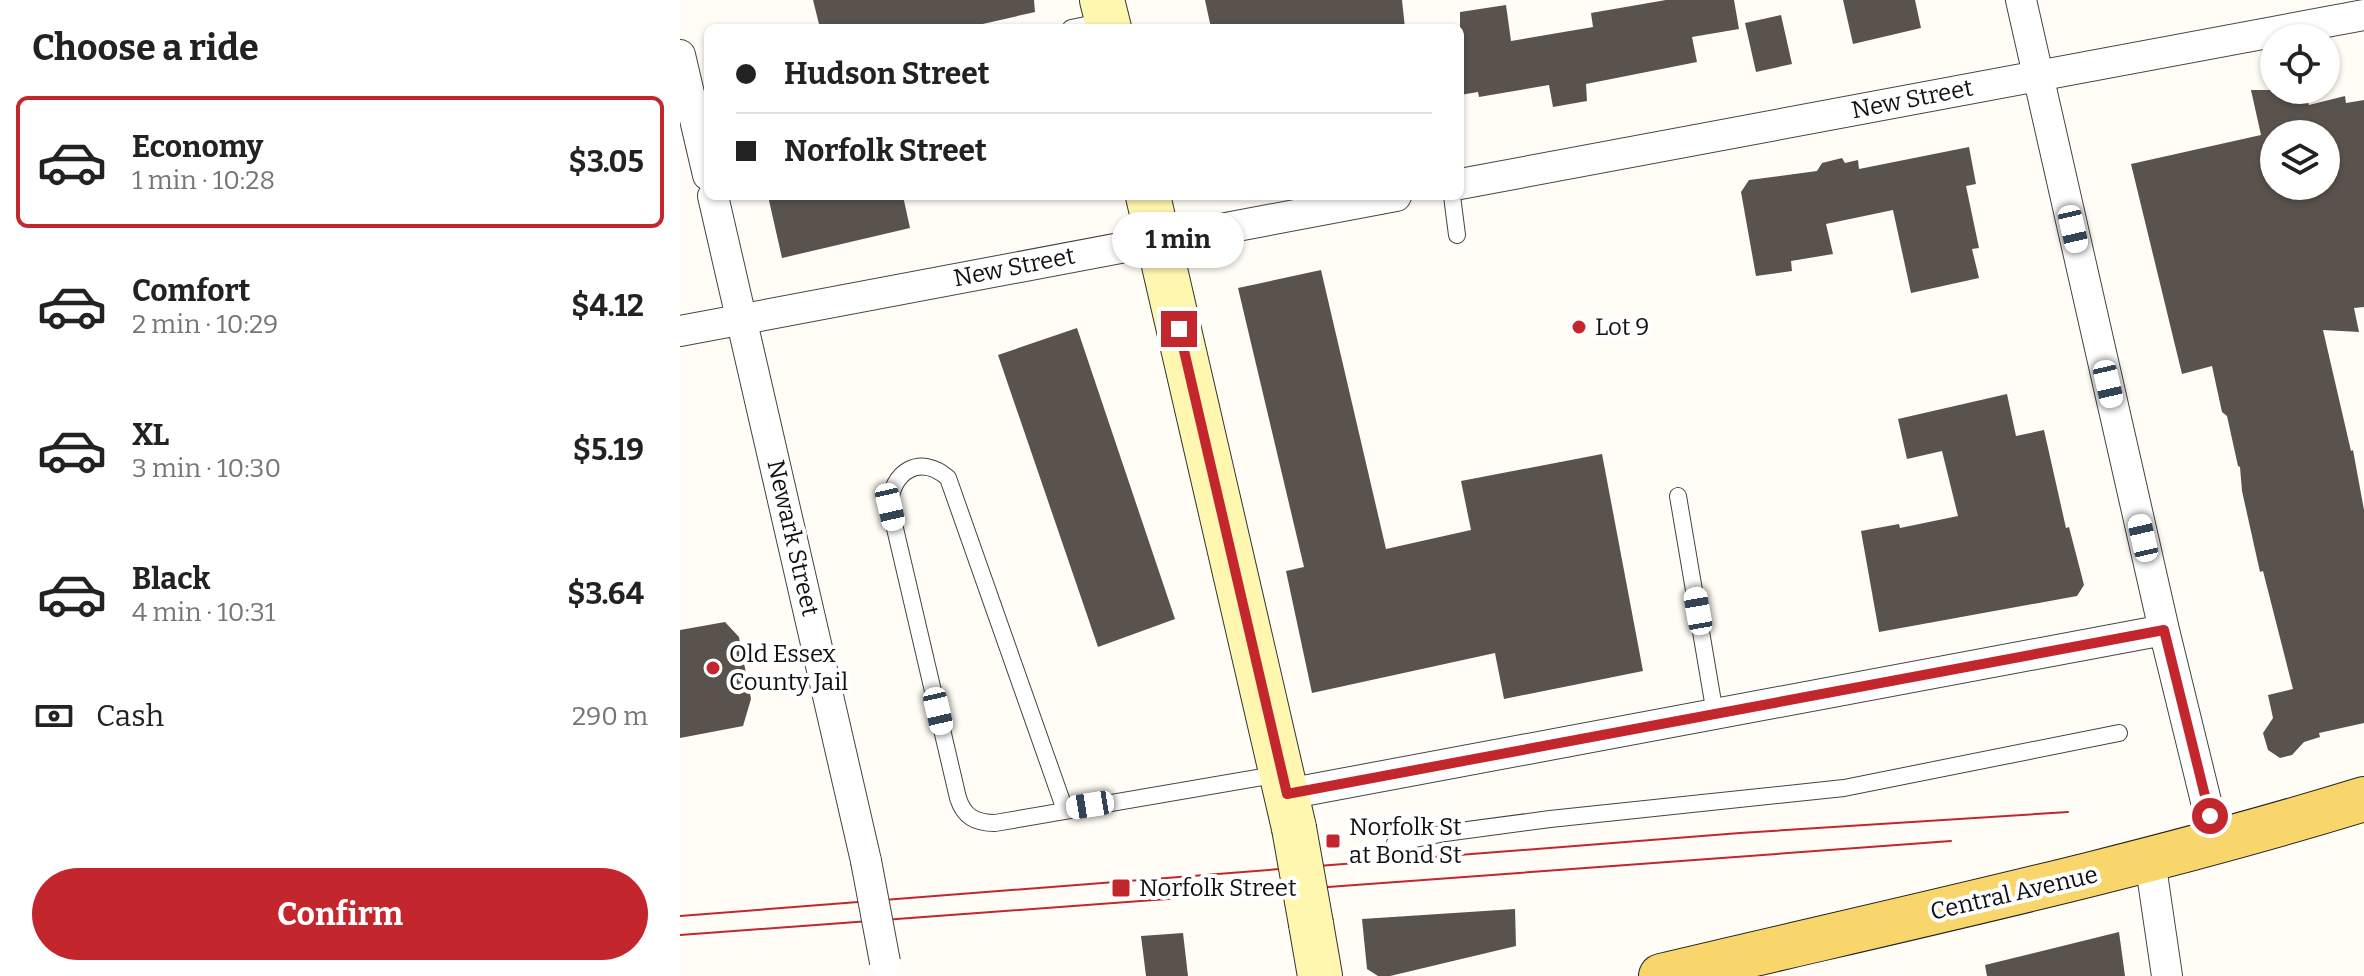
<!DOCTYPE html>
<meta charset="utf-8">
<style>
body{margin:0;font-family:Bitter,serif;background:#f2f2f2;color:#222;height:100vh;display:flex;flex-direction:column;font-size:30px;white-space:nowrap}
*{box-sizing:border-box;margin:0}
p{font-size:26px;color:#767676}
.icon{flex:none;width:44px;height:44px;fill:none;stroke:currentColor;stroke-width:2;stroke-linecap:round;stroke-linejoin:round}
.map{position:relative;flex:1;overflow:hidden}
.drawer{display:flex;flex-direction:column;background:#fff;width:680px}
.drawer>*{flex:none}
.guide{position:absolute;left:24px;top:24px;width:760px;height:176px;border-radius:12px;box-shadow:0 2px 6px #0004;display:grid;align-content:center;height:176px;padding:0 32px;background:#fff}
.tools{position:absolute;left:1580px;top:24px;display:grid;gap:16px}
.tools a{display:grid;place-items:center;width:80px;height:80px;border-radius:50%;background:#fff;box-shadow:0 2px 6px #0004;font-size:40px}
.end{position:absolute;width:36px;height:36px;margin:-18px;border:10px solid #c4262e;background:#fff;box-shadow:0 0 0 4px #fff}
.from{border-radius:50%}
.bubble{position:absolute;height:56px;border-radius:28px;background:#fff;box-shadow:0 2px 6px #0004;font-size:26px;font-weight:700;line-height:56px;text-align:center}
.car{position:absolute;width:24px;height:48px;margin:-24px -12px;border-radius:10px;box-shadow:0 0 6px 2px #0007;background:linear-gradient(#fff 24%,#345 0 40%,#fff 0 76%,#345 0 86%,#fff 0)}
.guide b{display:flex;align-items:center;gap:28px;height:76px;font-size:30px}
.guide b+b{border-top:2px solid #e0e0e0}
.guide i{width:20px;height:20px;background:#222}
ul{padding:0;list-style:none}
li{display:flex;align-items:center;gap:24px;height:132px;margin:0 16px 12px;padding:0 16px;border:4px solid transparent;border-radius:12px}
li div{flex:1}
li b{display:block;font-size:30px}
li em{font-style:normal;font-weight:700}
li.selected{border-color:#c4262e}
li>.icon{width:72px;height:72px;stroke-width:1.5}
h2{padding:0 32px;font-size:36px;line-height:96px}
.pay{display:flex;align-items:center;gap:20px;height:88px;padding:0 32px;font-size:30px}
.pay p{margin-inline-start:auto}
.primary-button{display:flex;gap:16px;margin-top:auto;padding:16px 32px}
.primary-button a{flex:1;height:92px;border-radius:48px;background:#c4262e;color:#fff;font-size:32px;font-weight:700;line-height:92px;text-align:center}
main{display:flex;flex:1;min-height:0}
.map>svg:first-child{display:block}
.building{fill:#5a524d;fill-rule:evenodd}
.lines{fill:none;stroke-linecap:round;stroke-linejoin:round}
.lane-casing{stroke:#444;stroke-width:18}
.street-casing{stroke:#444;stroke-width:32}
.secondary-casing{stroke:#333;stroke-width:46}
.primary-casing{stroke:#222;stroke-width:46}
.lane{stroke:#fff;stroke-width:16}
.street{stroke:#fff;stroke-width:30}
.secondary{stroke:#fff6b0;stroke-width:44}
.primary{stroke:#f9d66b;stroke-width:44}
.tram{stroke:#c4262e;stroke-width:2}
.street-bridge-casing{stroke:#444;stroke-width:32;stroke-linecap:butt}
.secondary-bridge-casing{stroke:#333;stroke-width:46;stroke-linecap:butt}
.street-bridge{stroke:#fff;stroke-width:30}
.secondary-bridge{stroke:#fff6b0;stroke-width:44}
.route{stroke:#c4262e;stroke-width:10}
.poi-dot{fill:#c4262e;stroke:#fff;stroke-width:3}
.labels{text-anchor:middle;stroke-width:8;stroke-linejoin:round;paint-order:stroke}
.street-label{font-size:24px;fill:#111;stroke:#fff}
.poi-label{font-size:24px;fill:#111;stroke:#fff;text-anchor:start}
</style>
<main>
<section class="drawer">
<h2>Choose a ride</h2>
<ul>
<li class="selected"><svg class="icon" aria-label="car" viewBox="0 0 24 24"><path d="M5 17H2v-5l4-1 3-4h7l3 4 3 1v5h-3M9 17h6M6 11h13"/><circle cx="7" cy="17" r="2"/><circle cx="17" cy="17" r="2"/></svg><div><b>Economy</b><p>1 min · 10:28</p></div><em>$3.05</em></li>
<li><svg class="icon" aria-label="car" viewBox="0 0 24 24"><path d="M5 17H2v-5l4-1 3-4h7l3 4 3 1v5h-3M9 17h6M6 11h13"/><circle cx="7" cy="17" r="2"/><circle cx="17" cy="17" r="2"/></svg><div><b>Comfort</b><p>2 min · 10:29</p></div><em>$4.12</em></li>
<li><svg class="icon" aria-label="car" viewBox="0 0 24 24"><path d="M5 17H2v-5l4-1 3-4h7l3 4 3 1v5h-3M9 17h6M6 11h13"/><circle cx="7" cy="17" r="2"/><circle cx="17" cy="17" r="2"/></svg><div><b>XL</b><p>3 min · 10:30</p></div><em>$5.19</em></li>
<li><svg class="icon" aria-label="car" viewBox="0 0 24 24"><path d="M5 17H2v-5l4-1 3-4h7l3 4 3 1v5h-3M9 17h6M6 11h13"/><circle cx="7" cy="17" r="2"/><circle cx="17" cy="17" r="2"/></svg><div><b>Black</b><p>4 min · 10:31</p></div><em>$3.64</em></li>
</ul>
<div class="pay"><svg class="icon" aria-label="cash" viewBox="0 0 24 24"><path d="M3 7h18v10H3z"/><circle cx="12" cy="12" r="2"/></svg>Cash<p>290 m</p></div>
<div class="primary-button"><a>Confirm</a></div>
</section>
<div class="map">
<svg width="1684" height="976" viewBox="0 0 1684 976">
<rect width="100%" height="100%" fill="#fffdf5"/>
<path class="building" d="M133 0H354L355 12 285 28H140Z
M525 0H722L725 28H531Z
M986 0H1054L1059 29 1012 37 1017 62 906 84 907 101 873 107 869 85 799 97 798 92 780 95V12L826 5 831 41 913 27 911 13Z
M1163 0H1235L1241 28 1173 44Z
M1101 15 1112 64 1076 72 1065 23Z
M1571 90H1625L1629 105 1665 96 1666 103 1684 100V307L1674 308 1679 332 1643 330 1671 451 1673 450 1684 510V723L1639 733 1640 737 1624 742 1612 755 1600 758 1588 750 1583 733 1593 718 1588 695 1613 689 1583 571 1580 572 1562 491 1560 467 1558 466 1547 416 1542 412 1532 366 1502 374 1451 164 1581 135ZM1594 134H1646V186H1594Z
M1289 147 1296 184 1286 186 1299 248 1292 249 1299 278 1231 293 1213 210 1146 224 1153 254 1111 261 1112 271 1076 276 1061 192 1069 180 1137 171 1142 163 1162 158 1165 163 1178 160 1179 169Z
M88 196H223L230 228 102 258Z
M641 270 706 549 791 530 781 481 922 454 963 671 824 699 815 653 632 693 606 571 624 567 558 288Z
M397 328 495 619 418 647 318 355Z
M1327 394 1336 436 1364 430 1386 528 1389 527 1404 585 1397 596 1199 632 1181 531 1219 524 1220 528 1278 516 1262 451 1227 459 1218 419Z
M45 622 59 637 71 699 63 726 0 738V630Z
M835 909 836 946 710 976H698L687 969 682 919Z
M1439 932 1445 976H1307L1305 965Z
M503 933 508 976H466L461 936Z"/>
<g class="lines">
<defs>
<path id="lane" d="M391 28 425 21
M772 196 777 235
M998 496 1035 714
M385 810 268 478C240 453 210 472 210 507L278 798C284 817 296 823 315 823L600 774
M715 843 765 833 870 819 1164 788 1439 733"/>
<path id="street" d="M1341 0 1484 630 1536 842
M0 55 28 175
M780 184 1684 15
M33 196 186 861
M0 331 716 196
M607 794 1484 630
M1470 860 1487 976"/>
<path id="secondary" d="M422 0 429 28
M468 196 614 828
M631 924 640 976"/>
<path id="primary" d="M981 976C1216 920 1453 870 1684 799"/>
</defs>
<use href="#lane" class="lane-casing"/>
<use href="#street" class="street-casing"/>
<use href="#secondary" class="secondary-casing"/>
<use href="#primary" class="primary-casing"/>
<use href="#lane" class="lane"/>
<use href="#street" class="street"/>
<use href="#secondary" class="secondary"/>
<use href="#primary" class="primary"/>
<path class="tram" d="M0 916 1060 833 1388 812
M0 935 1271 841"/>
<defs>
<path id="street-bridge" d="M186 861 205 962"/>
<path id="secondary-bridge" d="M614 828 631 924"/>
</defs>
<use href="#street-bridge" class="street-bridge-casing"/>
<use href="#secondary-bridge" class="secondary-bridge-casing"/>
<use href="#street-bridge" class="street-bridge"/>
<use href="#secondary-bridge" class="secondary-bridge"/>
</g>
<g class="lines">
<path class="route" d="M499 329 607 794 1484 630 1530 816"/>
</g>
<g class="poi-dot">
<circle cx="899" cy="327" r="8"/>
<circle cx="33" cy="668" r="8"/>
<rect x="645" y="833" width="16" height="16" rx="4"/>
<rect x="431" y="878" width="20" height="20" rx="4"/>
</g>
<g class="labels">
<g class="street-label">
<text transform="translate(1232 99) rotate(-11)" y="8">New Street</text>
<text transform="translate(334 267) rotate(-11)" y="8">New Street</text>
<text transform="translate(113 538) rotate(77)" y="8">Newark Street</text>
<text transform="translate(1334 893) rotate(-13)" y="8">Central Avenue</text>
</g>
<g class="poi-label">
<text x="915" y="335">Lot 9</text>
<text x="49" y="662">Old Essex<tspan x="49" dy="28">County Jail</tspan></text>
<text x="669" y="835">Norfolk St<tspan x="669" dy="28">at Bond St</tspan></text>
<text x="459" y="896">Norfolk Street</text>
</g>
</g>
</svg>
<div class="tools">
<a><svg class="icon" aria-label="locate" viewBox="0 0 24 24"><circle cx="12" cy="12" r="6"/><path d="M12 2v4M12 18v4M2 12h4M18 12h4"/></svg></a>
<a><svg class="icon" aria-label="layers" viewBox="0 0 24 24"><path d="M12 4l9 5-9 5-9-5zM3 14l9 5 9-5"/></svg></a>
</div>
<i class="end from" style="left:1530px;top:816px"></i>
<i class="end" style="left:499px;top:329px"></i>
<div class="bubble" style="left:432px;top:212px;width:132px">1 min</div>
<i class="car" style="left:1393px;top:229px;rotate:167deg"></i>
<i class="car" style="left:1428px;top:384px;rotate:167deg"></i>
<i class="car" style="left:210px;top:507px;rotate:167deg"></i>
<i class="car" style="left:1463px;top:538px;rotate:347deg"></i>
<i class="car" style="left:1018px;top:611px;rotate:350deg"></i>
<i class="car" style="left:258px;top:711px;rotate:167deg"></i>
<i class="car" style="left:410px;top:805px;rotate:261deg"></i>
<div class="guide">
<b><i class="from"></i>Hudson Street</b>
<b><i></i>Norfolk Street</b>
</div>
</div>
</main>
